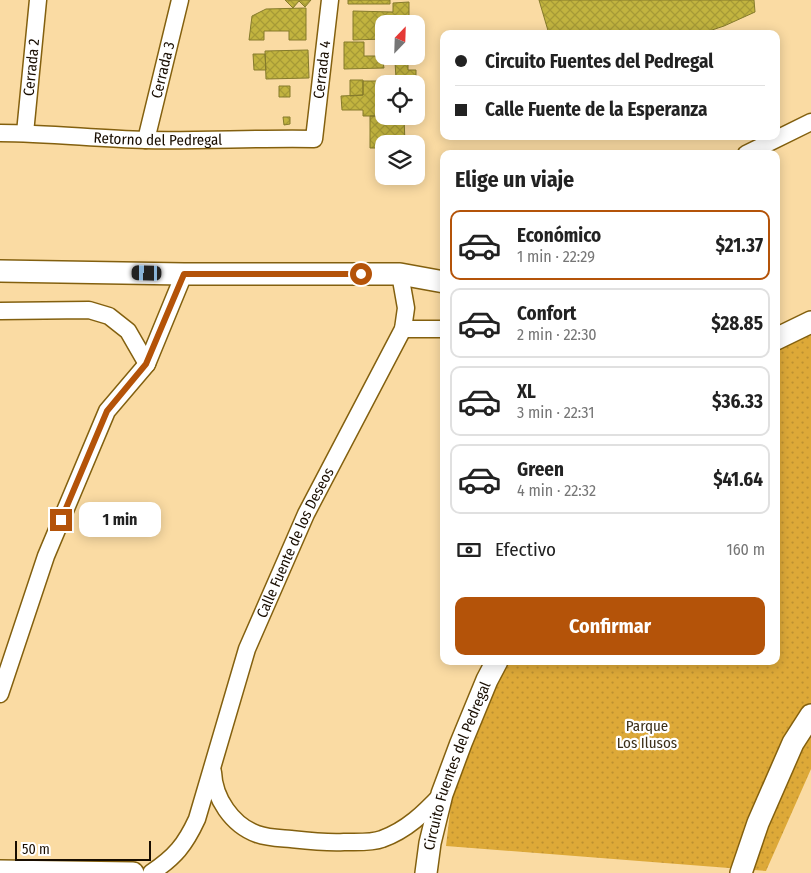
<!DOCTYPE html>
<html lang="es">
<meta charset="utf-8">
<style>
body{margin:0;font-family:"Fira Sans Condensed",sans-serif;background:#f6f6f6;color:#222;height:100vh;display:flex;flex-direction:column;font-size:19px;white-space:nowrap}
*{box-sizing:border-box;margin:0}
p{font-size:16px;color:#767676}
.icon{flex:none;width:28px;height:28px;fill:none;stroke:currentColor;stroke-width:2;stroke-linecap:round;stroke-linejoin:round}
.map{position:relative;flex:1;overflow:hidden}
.details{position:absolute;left:440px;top:150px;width:340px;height:515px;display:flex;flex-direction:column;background:#fff;border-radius:10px;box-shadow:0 2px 12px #0003}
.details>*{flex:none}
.guide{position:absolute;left:440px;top:30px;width:340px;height:110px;border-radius:10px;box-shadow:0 2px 12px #0003;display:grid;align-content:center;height:110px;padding:0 15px;background:#fff}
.needle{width:32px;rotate:23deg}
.fabs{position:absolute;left:375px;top:15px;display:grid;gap:10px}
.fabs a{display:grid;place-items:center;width:50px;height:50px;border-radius:10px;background:#fff;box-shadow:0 2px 12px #0003;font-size:25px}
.scale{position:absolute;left:15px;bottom:12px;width:136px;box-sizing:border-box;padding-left:5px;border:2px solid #180d00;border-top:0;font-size:14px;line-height:18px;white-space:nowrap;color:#180d00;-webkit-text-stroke:4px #fff;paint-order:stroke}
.end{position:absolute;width:22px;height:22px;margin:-11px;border:6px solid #b45309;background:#fff;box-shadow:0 0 0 2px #fff}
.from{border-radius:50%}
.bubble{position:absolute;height:35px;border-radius:10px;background:#fff;box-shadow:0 2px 12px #0003;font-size:16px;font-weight:700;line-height:35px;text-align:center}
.car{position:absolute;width:15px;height:30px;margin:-15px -8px;border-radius:6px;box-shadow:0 0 4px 1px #0007;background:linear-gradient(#222 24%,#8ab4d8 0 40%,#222 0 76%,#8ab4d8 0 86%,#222 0)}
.guide b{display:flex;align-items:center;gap:18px;height:48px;font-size:19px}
.guide b+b{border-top:1px solid #e0e0e0}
.guide i{width:12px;height:12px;background:#222}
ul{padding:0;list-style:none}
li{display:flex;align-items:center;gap:15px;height:70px;margin:0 10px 8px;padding:0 5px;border:2px solid #e0e0e0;border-radius:10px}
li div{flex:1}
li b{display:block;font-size:19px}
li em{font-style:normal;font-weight:700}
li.current{border-color:#b45309}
li>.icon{width:45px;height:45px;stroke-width:1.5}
h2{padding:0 15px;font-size:22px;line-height:60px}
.pay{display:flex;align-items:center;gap:12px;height:55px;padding:0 15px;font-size:19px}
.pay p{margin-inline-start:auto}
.cta{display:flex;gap:10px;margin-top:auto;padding:10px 15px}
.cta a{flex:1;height:58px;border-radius:10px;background:#b45309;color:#fff;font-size:20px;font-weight:700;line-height:58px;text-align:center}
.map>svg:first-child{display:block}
.green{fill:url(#green-dots)}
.building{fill:url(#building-cross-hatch);stroke:#857b2b}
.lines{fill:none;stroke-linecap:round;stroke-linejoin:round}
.minor-casing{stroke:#83600f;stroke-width:19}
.tertiary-casing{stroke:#83600f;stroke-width:24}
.minor{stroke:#fff;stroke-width:16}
.tertiary{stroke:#fff;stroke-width:21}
.route{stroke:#b45309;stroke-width:6}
.labels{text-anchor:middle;stroke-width:4.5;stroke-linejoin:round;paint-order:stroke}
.street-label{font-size:15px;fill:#180d00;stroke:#fff}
.park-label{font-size:15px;fill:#3c3019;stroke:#fff}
</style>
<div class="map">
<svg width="811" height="873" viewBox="0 0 811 873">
<defs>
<pattern id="green-dots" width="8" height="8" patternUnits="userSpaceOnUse" patternTransform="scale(1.25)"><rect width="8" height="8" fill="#dda938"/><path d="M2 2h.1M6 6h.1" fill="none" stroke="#bd9030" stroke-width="1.8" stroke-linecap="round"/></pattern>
<pattern id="building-cross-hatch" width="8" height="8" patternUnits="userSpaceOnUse" patternTransform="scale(1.25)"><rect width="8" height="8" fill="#c2b43f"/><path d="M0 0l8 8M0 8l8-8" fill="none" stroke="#a69a36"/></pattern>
</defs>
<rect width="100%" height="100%" fill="#fadba3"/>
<path class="green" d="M811 322V769L766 871 446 846 452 795 498 661H776V339Z"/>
<path class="building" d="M285 0H311L305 7 299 1 293 8Z
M348 0H390V4H348Z
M539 0H754L755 12 724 26 700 34H549Z
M409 2V22H398L397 24H384V39L353 40V11L393 12V3Z
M306 8V40H289V31H264V40H249L252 16 266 9Z
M344 42H364V56H376V43H384V56H408V70H416V82H405V78H396L395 62H383L384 68 344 69Z
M308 50 309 78 266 79 265 51Z
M253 54H265L266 70H254Z
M350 80H363V95L350 96Z
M363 81H400V84H384V116H363V110H342L341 96 363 95Z
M279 86H290V97H279Z
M370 116H404L405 144H384V148H370Z
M283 117H290V124L284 125Z"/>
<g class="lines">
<defs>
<g id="minor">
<path id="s1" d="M0 133C49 133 97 139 145 140 202 141 258 138 314 139L330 0"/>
<path id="s2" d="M25 133 38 0"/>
<path id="s3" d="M146 140 180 0"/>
<path d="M746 154 811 122"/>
<path d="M0 311 89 310 109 316 128 331 147 364"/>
<path d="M403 329H444"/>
<path d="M0 694 46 556 107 411 147 364 184 274"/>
<path d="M213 772C214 798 232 825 257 834 268 838 279 838 291 839 309 841 326 843 344 842 355 842 372 843 382 839 407 830 424 813 442 794"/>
<path id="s4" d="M151 873C175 857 185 845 197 819L247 649 306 514 403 329 406 308 400 274"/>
</g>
<g id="tertiary">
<path d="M0 271 184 274H400L444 282"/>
<path d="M776 339 811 322"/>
<path d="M0 871 133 873"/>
<path id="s5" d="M426 873 430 843 442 794 461 743 487 680 497 661"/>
<path d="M741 873 758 823 793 743 811 715"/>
</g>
</defs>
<use href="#minor" class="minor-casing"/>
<use href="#tertiary" class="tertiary-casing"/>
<use href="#minor" class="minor"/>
<use href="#tertiary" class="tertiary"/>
</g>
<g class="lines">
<path class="route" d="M61 520 107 411 146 364 184 274H361"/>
</g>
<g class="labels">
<g class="street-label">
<text dy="5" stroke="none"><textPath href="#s2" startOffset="66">Cerrada 2</textPath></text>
<text dy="5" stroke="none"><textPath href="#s3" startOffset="72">Cerrada 3</textPath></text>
<text dy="5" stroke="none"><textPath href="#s1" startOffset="384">Cerrada 4</textPath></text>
<text dy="5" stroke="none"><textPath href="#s1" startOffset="158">Retorno del Pedregal</textPath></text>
<text dy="5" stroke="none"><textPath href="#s4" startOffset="366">Calle Fuente de los Deseos</textPath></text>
<text dy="5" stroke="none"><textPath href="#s5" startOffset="112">Circuito Fuentes del Pedregal</textPath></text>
</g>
<g class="park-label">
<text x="647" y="731">Parque<tspan x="647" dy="17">Los Ilusos</tspan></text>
</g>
</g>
</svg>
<div class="fabs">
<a><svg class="needle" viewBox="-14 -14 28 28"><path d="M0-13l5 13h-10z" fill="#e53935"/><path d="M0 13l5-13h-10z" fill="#767676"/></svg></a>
<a><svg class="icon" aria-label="locate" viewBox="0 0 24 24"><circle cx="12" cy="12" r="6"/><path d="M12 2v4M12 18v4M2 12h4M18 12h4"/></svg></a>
<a><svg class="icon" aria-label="layers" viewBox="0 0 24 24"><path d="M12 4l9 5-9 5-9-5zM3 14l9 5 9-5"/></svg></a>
</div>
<div class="scale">50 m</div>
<i class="end from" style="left:361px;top:274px"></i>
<i class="end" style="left:61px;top:520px"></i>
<div class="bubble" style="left:79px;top:502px;width:82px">1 min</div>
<i class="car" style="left:147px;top:273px;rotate:271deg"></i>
<div class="guide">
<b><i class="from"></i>Circuito Fuentes del Pedregal</b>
<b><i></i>Calle Fuente de la Esperanza</b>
</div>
<section class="details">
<h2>Elige un viaje</h2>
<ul>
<li class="current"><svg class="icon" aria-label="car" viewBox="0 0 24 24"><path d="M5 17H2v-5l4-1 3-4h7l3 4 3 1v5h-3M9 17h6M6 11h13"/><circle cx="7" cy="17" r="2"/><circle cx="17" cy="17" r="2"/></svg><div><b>Económico</b><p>1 min · 22:29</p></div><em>$21.37</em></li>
<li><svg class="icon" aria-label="car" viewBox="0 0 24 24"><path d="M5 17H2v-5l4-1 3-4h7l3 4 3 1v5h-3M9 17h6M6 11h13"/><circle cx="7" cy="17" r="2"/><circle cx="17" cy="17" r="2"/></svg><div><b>Confort</b><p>2 min · 22:30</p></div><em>$28.85</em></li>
<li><svg class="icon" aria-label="car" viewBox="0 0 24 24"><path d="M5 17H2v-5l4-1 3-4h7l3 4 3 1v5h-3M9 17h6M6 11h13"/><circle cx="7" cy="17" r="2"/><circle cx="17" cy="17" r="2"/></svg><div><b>XL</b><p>3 min · 22:31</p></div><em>$36.33</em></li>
<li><svg class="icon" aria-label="car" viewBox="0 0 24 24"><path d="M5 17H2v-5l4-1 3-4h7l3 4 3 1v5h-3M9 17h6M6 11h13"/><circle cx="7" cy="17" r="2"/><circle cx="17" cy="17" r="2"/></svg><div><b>Green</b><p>4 min · 22:32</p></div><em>$41.64</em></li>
</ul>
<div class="pay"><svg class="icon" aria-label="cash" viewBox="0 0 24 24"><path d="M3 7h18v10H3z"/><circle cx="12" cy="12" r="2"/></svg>Efectivo<p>160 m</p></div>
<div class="cta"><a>Confirmar</a></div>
</section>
</div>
